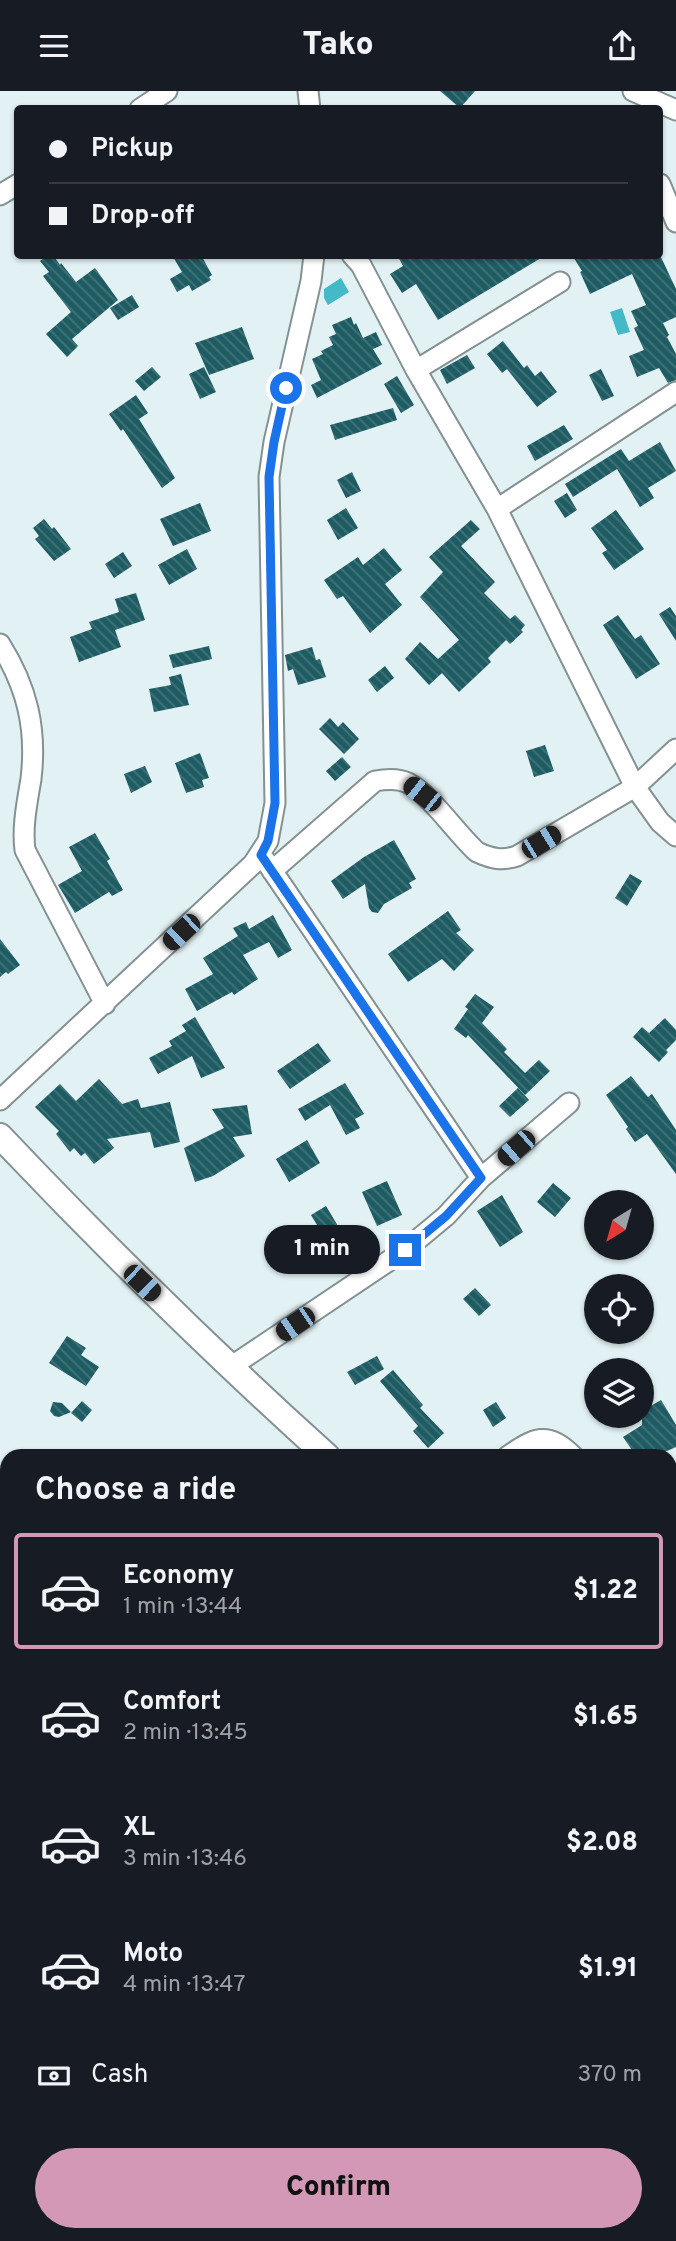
<!DOCTYPE html>
<meta charset="utf-8">
<style>
body{margin:0;font-family:Overpass,sans-serif;background:#20242c;color:#f1f3f6;height:100vh;display:flex;flex-direction:column;font-size:26px;white-space:nowrap}
*{box-sizing:border-box;margin:0}
p{font-size:23px;color:#9ea1a6}
.icon{flex:none;width:38px;height:38px;fill:none;stroke:currentColor;stroke-width:2;stroke-linecap:round;stroke-linejoin:round}
.map{position:relative;flex:1;overflow:hidden}
.side{position:absolute;left:0px;top:1358px;width:677px;height:793px;display:flex;flex-direction:column;background:#171b24;border-radius:21px 21px 0 0;box-shadow:0 2px 5px #0004}
.side>*{flex:none}
.top-card{position:absolute;left:14px;top:14px;width:649px;height:154px;border-radius:7px;box-shadow:0 2px 5px #0004;display:grid;align-content:center;height:154px;padding:0 35px;background:#171b24}
.needle{width:46px;rotate:217deg}
.tools{position:absolute;left:584px;top:1099px;display:grid;gap:14px}
.tools a{display:grid;place-items:center;width:70px;height:70px;border-radius:50%;background:#171b24;box-shadow:0 2px 5px #0004;font-size:35px}
.end{position:absolute;width:32px;height:32px;margin:-16px;border:9px solid #1a73e8;background:#fff;box-shadow:0 0 0 4px #fff}
.from{border-radius:50%}
.bubble{position:absolute;height:49px;border-radius:24px;background:#171b24;box-shadow:0 2px 5px #0004;font-size:23px;font-weight:800;line-height:49px;text-align:center}
.car{position:absolute;width:21px;height:42px;margin:-21px -10px;border-radius:9px;box-shadow:0 0 5px 2px #0007;background:linear-gradient(#222 24%,#8ab4d8 0 40%,#222 0 76%,#8ab4d8 0 86%,#222 0)}
.top-card b{display:flex;align-items:center;gap:24px;height:66px;font-size:26px}
.top-card b+b{border-top:2px solid #363941}
.top-card i{width:18px;height:18px;background:#f1f3f6}
ul{padding:0;list-style:none}
li{display:flex;align-items:center;gap:21px;height:116px;margin:0 14px 10px;padding:0 21px;border:4px solid transparent;border-radius:7px}
li div{flex:1}
li b{display:block;font-size:26px}
li em{font-style:normal;font-weight:800}
li.current{border-color:#d498b7}
li>.icon{width:63px;height:63px;stroke-width:1.5}
h2{padding:0 35px;font-size:32px;line-height:84px}
.pay{display:flex;align-items:center;gap:18px;height:77px;padding:0 35px;font-size:26px}
.pay p{margin-inline-start:auto}
.primary-button{display:flex;gap:14px;margin-top:auto;padding:14px 35px}
.primary-button a{flex:1;height:80px;border-radius:42px;background:#d498b7;color:#111;font-size:28px;font-weight:800;line-height:80px;text-align:center}
header{display:flex;justify-content:space-between;align-items:center;height:91px;padding:0 35px;background:#171b24;font-size:32px;font-weight:800}
.map>svg:first-child{display:block}
.water{fill:#44bac8}
.building{fill:url(#building-back-hatch)}
.lines{fill:none;stroke-linecap:round;stroke-linejoin:round}
.minor-casing{stroke:#849193;stroke-width:23}
.tertiary-casing{stroke:#849193;stroke-width:28}
.minor{stroke:#fff;stroke-width:19}
.tertiary{stroke:#fff;stroke-width:24}
.route{stroke:#1a73e8;stroke-width:9}
</style>
<header><svg class="icon" aria-label="menu" viewBox="0 0 24 24"><path d="M4 6h16M4 12h16M4 18h16"/></svg>Tako<svg class="icon" aria-label="share" viewBox="0 0 24 24"><path d="M12 15V3M7 8l5-5 5 5M5 13v7h14v-7"/></svg></header>
<div class="map">
<svg width="676" height="2150" viewBox="0 0 676 2150">
<defs>
<pattern id="building-back-hatch" width="6" height="6" patternUnits="userSpaceOnUse" patternTransform="scale(1.75)"><rect width="6" height="6" fill="#1e5c63"/><path d="M-1 5l2 2M0 0l6 6M5-1l2 2" fill="none" stroke="#447378"/></pattern>
</defs>
<rect width="100%" height="100%" fill="#e2f1f3"/>
<path class="water" d="M341 187 349 201 328 214 324 207V198Z
M622 217 630 241 618 244 610 221Z"/>
<path class="building" d="M440 0H475L460 17Z
M48 164H53L60 174 61 172 76 191 95 177 118 209 72 248 78 255 67 266 46 243 71 221 43 185 49 181 40 170Z
M172 164H201L212 184 209 186 211 189 192 200 189 194 177 201 170 188 182 181Z
M397 164H546L438 229 416 193 402 202 390 183 403 175Z
M572 164H660L676 198V226L663 232 669 244 667 246 676 263V289L668 292 659 277 637 286 629 265 644 259 634 237 638 235 631 220 646 214 632 183 590 203 580 181 582 180Z
M132 204 139 216 118 229 110 217Z
M351 226 354 234 356 232 363 247 376 241 382 254 373 258 382 273 317 307 311 294 321 289 312 268 323 263 321 260 333 254 329 246 336 243 332 234Z
M242 236 254 268 209 284 195 252Z
M503 250 524 277 527 274 535 285 541 280 557 301 537 316 507 278 502 282 487 263Z
M467 264 475 277 447 293 440 279Z
M152 276 161 286 144 300 135 290Z
M204 276 216 301 200 308 189 283Z
M601 278 614 305 602 310 589 284Z
M397 285 414 314 401 322 384 293Z
M136 304 148 322 139 328 175 387 162 397 123 338 121 340 109 323Z
M393 317 397 329 335 349 330 334Z
M564 334 573 348 535 370 527 355Z
M660 351 676 380 648 397 654 407 640 416 617 378 573 406 565 393 621 358 629 370Z
M352 381 361 400 346 407 337 389Z
M567 402 577 419 565 427 554 410Z
M200 412 211 440 173 455 160 428Z
M346 417 358 437 338 449 327 429Z
M616 419 644 458 614 479 602 462 607 459 591 437Z
M44 428 52 438 54 436 71 458 54 470 35 448 39 445 33 437Z
M471 429 480 438 461 455 495 491 484 502 510 528 515 524 525 534 521 539 523 541 510 553 506 549 488 567 491 571 459 601 442 582 429 594 405 568 420 551 438 568 459 549 420 506 443 481 429 466Z
M384 457 402 479 385 493 402 514 370 542 343 505 337 508 324 489 358 466 363 474Z
M187 458 197 478 169 494 158 474Z
M123 461 132 475 114 487 105 473Z
M136 502 145 529 115 539 121 556 79 571 70 546 92 538 89 531 119 521 115 508Z
M670 516 676 525V550L659 523Z
M618 524 635 548 641 544 660 573 636 588 603 534Z
M209 555 212 568 173 577 169 564Z
M312 556 316 569 320 568 326 586 298 594 293 578 288 580 285 564Z
M385 575 394 587 377 601 368 589Z
M181 583 189 614 154 621 149 598 171 594 169 586Z
M330 627 338 636 343 631 359 648 344 663 319 638Z
M545 654 554 680 534 686 526 660Z
M200 662 209 687 202 689 204 696 186 702 175 672Z
M342 666 351 676 335 690 326 680Z
M145 675 152 691 131 702 124 683Z
M95 742 110 768 107 770 123 799 112 805 109 801 75 822 58 794 82 780 69 756Z
M394 749 416 788 409 792 412 797 384 813 378 822 372 821 369 817 365 793 343 808 331 790 364 766Z
M630 783 642 790 627 815 615 807Z
M448 820 461 839 456 842 474 859 454 880 442 868 408 891 388 863Z
M273 824 292 859 278 867 269 851 243 864 258 888 234 904 232 901 197 920 185 898 213 883 203 867 238 845 233 837 246 831 249 838Z
M0 848 20 874 8 883 6 881 0 886Z
M475 903 494 916 482 932 507 958 504 961 525 982 539 969 550 980 525 1004 468 944 466 947 454 938 468 918 465 916Z
M195 926 225 977 201 987 192 965 158 983 149 967 172 955 169 950 186 940 182 934Z
M665 927 676 939V949L666 959 668 961 659 971 633 946 642 936 649 942Z
M318 952 331 970 290 998 277 980Z
M631 985 648 1006 652 1003 676 1039V1083L647 1043 635 1051 626 1038 628 1036 606 1004Z
M99 988 122 1013 138 1008 141 1017 170 1011 180 1051 154 1057 150 1041 107 1048 114 1057 94 1073 85 1062 81 1065 74 1057 70 1061 56 1043 59 1040 35 1016 60 993 76 1010Z
M345 992 364 1023 355 1028 360 1037 346 1044 330 1014 305 1030 298 1018Z
M518 997 529 1009 510 1026 499 1015Z
M247 1014 252 1043 233 1046 245 1065 213 1085 195 1091 184 1057 224 1037 212 1018Z
M307 1049 320 1072 289 1091 276 1068Z
M387 1090 402 1124 377 1135 362 1101Z
M553 1092 571 1107 555 1126 537 1111Z
M502 1104 523 1141 500 1156 477 1120Z
M326 1115 338 1135 323 1144 311 1124Z
M475 1197 491 1214 479 1225 463 1208Z
M67 1245 86 1257 81 1264 99 1276 86 1295 49 1272Z
M377 1265 384 1278 355 1294 347 1281Z
M393 1279 423 1314 420 1317 444 1342 428 1357 413 1340 418 1335 380 1290Z
M661 1309 676 1334V1356L660 1363 658 1358 647 1365H636L623 1346 642 1334V1320Z
M82 1310 92 1319 82 1331 71 1322Z
M53 1311 62 1312 71 1321 59 1326 54 1325 50 1320Z
M496 1311 506 1327 493 1336 483 1319Z"/>
<g class="lines">
<defs>
<path id="minor" d="M308 0 310 18
M633 0 676 19
M140 18 167 0
M660 93 676 131
M0 104 18 93
M352 164 361 174 416 279 497 418 635 696 660 731 676 745
M416 279 560 191
M497 418 676 301
M0 553C27 596 37 637 31 688 27 712 22 736 25 759L105 913
M265 769 481 1087
M272 780 375 690C386 688 398 687 408 692 430 703 457 743 477 761 492 768 502 770 517 765L635 696 676 658
M0 1009 253 773 268 750 275 712 269 386 274 351 311 190 314 164
M229 1277 405 1159 446 1125 481 1087 569 1012
M508 1365C534 1347 548 1339 573 1365
M670 1462 676 1468
M0 1633 7 1628
M0 1728 7 1733
M670 1737 676 1732
M670 1971 676 1989
M0 1986 7 1983
M0 2023 7 2036
M670 2081 676 2077
M0 2098 7 2092
M61 2144 64 2150
M264 2144 267 2150
M485 2144 491 2150
M347 2150 355 2144
M568 2150 577 2144"/>
<path id="tertiary" d="M0 1045C106 1157 213 1262 327 1365
M670 1673 676 1678"/>
</defs>
<use href="#minor" class="minor-casing"/>
<use href="#tertiary" class="tertiary-casing"/>
<use href="#minor" class="minor"/>
<use href="#tertiary" class="tertiary"/>
</g>
<g class="lines">
<path class="route" d="M286 297 274 351 269 386 275 712 268 750 261 764 481 1087 446 1125 405 1159"/>
</g>
</svg>
<div class="tools">
<a><svg class="needle" viewBox="-14 -14 28 28"><path d="M0-13l5 13h-10z" fill="#e53935"/><path d="M0 13l5-13h-10z" fill="#9ea1a6"/></svg></a>
<a><svg class="icon" aria-label="locate" viewBox="0 0 24 24"><circle cx="12" cy="12" r="6"/><path d="M12 2v4M12 18v4M2 12h4M18 12h4"/></svg></a>
<a><svg class="icon" aria-label="layers" viewBox="0 0 24 24"><path d="M12 4l9 5-9 5-9-5zM3 14l9 5 9-5"/></svg></a>
</div>
<i class="end from" style="left:286px;top:297px"></i>
<i class="end" style="left:405px;top:1159px"></i>
<div class="bubble" style="left:264px;top:1134px;width:116px">1 min</div>
<i class="car" style="left:422px;top:703px;rotate:308deg"></i>
<i class="car" style="left:541px;top:751px;rotate:59deg"></i>
<i class="car" style="left:181px;top:841px;rotate:227deg"></i>
<i class="car" style="left:516px;top:1057px;rotate:229deg"></i>
<i class="car" style="left:142px;top:1192px;rotate:134deg"></i>
<i class="car" style="left:295px;top:1233px;rotate:236deg"></i>
<div class="top-card">
<b><i class="from"></i>Pickup</b>
<b><i></i>Drop-off</b>
</div>
<section class="side">
<h2>Choose a ride</h2>
<ul>
<li class="current"><svg class="icon" aria-label="car" viewBox="0 0 24 24"><path d="M5 17H2v-5l4-1 3-4h7l3 4 3 1v5h-3M9 17h6M6 11h13"/><circle cx="7" cy="17" r="2"/><circle cx="17" cy="17" r="2"/></svg><div><b>Economy</b><p>1 min · 13:44</p></div><em>$1.22</em></li>
<li><svg class="icon" aria-label="car" viewBox="0 0 24 24"><path d="M5 17H2v-5l4-1 3-4h7l3 4 3 1v5h-3M9 17h6M6 11h13"/><circle cx="7" cy="17" r="2"/><circle cx="17" cy="17" r="2"/></svg><div><b>Comfort</b><p>2 min · 13:45</p></div><em>$1.65</em></li>
<li><svg class="icon" aria-label="car" viewBox="0 0 24 24"><path d="M5 17H2v-5l4-1 3-4h7l3 4 3 1v5h-3M9 17h6M6 11h13"/><circle cx="7" cy="17" r="2"/><circle cx="17" cy="17" r="2"/></svg><div><b>XL</b><p>3 min · 13:46</p></div><em>$2.08</em></li>
<li><svg class="icon" aria-label="car" viewBox="0 0 24 24"><path d="M5 17H2v-5l4-1 3-4h7l3 4 3 1v5h-3M9 17h6M6 11h13"/><circle cx="7" cy="17" r="2"/><circle cx="17" cy="17" r="2"/></svg><div><b>Moto</b><p>4 min · 13:47</p></div><em>$1.91</em></li>
</ul>
<div class="pay"><svg class="icon" aria-label="cash" viewBox="0 0 24 24"><path d="M3 7h18v10H3z"/><circle cx="12" cy="12" r="2"/></svg>Cash<p>370 m</p></div>
<div class="primary-button"><a>Confirm</a></div>
</section>
</div>
